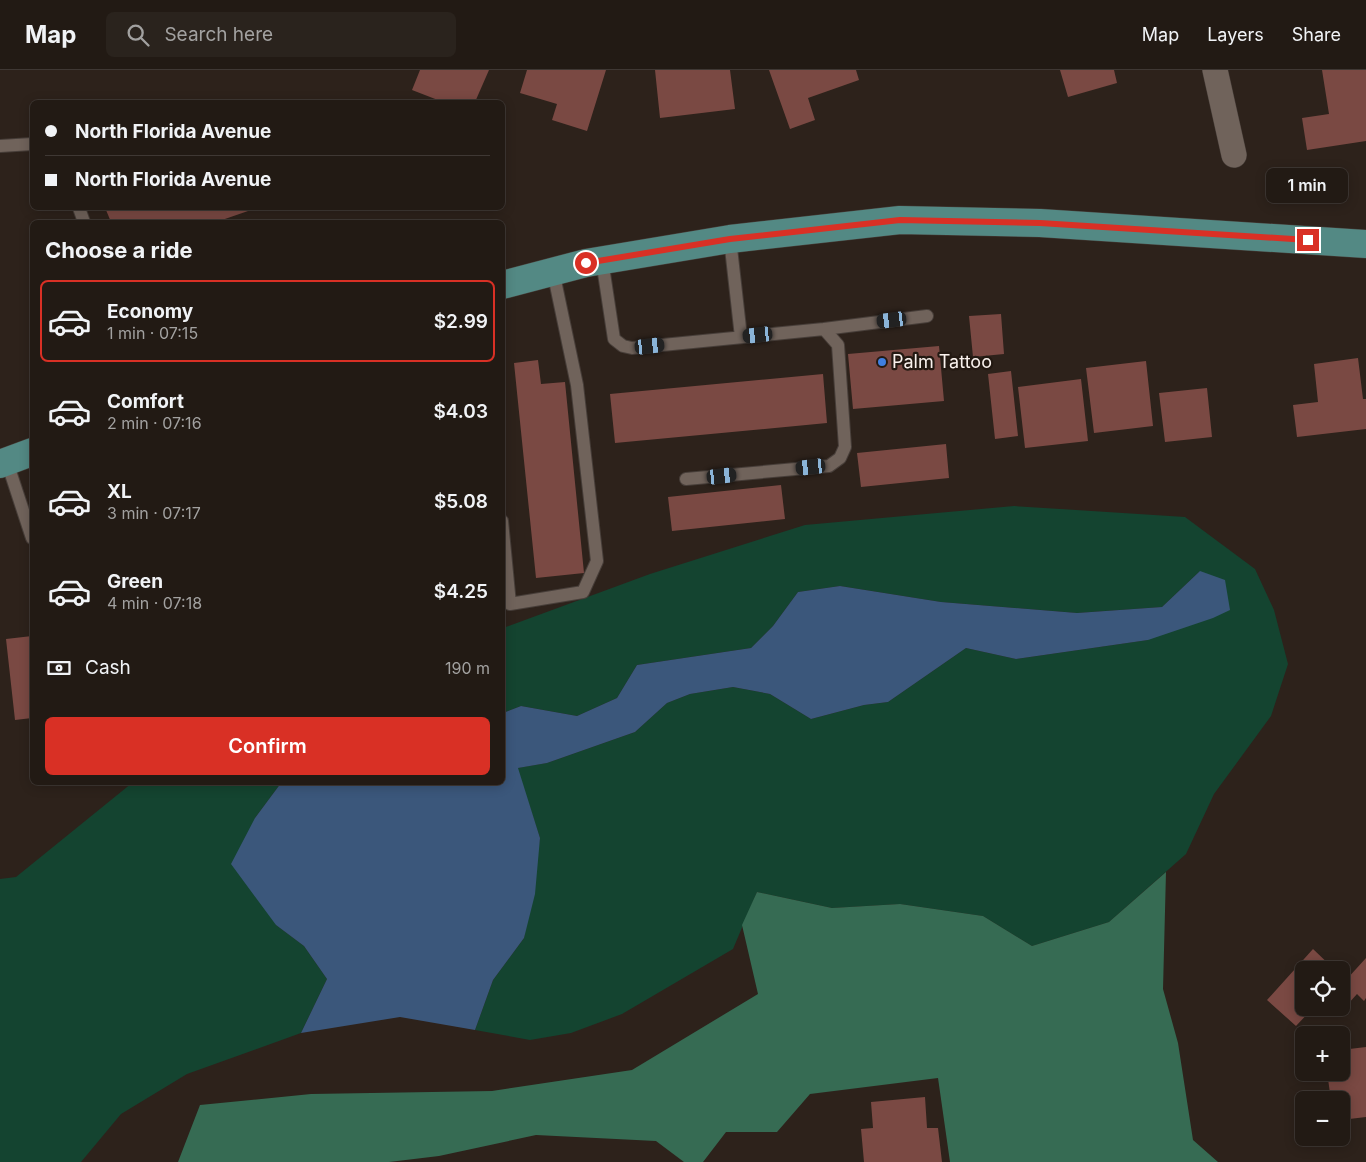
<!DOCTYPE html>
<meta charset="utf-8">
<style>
body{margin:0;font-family:Inter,sans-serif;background:#2a231d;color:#f1f3f6;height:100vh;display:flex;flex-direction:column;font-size:19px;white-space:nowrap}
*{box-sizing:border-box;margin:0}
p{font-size:16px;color:#a2a1a0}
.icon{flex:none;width:28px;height:28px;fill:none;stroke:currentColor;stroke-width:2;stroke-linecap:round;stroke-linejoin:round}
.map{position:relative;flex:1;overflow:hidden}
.panel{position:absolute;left:30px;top:150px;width:475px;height:565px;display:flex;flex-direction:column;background:#221a14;border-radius:8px;box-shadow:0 2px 12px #0003,0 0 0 1px #3f3834}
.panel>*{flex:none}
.hud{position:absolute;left:30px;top:30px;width:475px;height:110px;border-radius:8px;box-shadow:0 2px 12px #0003,0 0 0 1px #3f3834;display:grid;align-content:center;height:110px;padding:0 15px;background:#221a14}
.buttons{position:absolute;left:1295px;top:891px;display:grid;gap:10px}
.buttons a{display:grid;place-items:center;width:55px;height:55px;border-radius:8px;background:#221a14;box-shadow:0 2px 12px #0003,0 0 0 1px #3f3834;font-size:25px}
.end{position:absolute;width:22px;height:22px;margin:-11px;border:6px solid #d93025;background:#fff;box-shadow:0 0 0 2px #fff}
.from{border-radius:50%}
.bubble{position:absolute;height:35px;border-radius:8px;background:#221a14;box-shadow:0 2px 12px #0003,0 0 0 1px #3f3834;font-size:16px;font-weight:600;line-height:35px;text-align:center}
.car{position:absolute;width:15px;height:30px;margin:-15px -8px;border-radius:6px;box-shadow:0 0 4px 1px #0007;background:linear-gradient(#222 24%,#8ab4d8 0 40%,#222 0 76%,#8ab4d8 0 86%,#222 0)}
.hud b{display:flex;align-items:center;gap:18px;height:48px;font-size:19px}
.hud b+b{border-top:1px solid #3f3834}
.hud i{width:12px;height:12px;background:#f1f3f6}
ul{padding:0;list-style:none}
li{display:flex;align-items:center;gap:15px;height:82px;margin:0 10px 8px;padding:0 5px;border:2px solid transparent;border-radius:8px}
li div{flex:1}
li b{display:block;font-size:19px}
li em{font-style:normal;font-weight:600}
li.on{border-color:#d93025}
li>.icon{width:45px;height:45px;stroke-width:1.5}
h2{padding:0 15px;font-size:22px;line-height:60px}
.pay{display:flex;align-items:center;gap:12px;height:55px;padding:0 15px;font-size:19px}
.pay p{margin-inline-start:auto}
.primary-button{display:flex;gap:10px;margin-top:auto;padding:10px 15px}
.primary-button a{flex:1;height:58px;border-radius:8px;background:#d93025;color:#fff;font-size:20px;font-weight:600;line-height:58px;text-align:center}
header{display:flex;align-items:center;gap:30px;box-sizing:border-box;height:70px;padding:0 25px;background:#221a14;border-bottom:1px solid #3f3834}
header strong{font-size:24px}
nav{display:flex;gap:28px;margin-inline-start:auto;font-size:18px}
.search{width:350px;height:45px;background:#2a231d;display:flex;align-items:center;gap:12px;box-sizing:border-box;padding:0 18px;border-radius:8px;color:#a2a1a0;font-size:19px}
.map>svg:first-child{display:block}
.green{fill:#144430}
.forest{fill:#366b53}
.water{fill:#3b577b}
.building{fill:#7a4943}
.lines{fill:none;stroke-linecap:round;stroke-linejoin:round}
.lane-casing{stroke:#473e39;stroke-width:14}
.street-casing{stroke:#473e39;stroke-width:26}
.primary-casing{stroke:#473e39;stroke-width:29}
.lane{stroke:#70635b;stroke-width:12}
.street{stroke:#70635b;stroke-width:25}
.primary{stroke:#538984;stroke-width:28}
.route{stroke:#d93025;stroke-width:6}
.shop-dot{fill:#3f7fe0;stroke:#231912;stroke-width:2}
.labels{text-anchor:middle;stroke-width:4.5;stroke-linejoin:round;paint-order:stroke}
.poi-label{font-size:18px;fill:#f9f1ed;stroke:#231912;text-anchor:start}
</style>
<header>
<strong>Map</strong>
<div class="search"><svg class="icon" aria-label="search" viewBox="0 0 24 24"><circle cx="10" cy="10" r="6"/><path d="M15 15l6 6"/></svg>Search here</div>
<nav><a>Map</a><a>Layers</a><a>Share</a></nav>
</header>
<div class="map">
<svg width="1366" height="1092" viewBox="0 0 1366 1092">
<rect width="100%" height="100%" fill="#2d221b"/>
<path class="green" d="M1014 436 1185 447 1255 499 1274 540 1288 594 1271 646 1214 724 1186 784 1109 852 1032 876 983 846 900 834 832 838 757 822 733 879 622 944 571 963 530 970 475 960 493 910 524 868 540 768 517 698 547 693 635 662 667 633 690 624 733 617 770 624 811 649 864 635 888 632 966 578 1016 589 1148 570 1200 501 1162 537 1077 543 941 532 840 516 798 522 773 556 751 578 637 595 617 628 577 646 521 636 503 643V558L650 504 805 455Z
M132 713H281L255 748 276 855 304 876 327 909 301 963 187 1004 121 1044 81 1092H0V809L16 807Z"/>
<path class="forest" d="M1166 802 1163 919 1178 973 1193 1070 1218 1092H950L938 1008 810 1024 777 1062H726L703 1092H684L656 1071 536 1065 439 1086 389 1092H178L200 1035 311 1024 492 1021 632 1000 758 924 742 855 757 822 832 838 900 834 983 846 1032 876 1109 852Z"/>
<path class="water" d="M1200 501 1225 510 1230 540 1213 548 1148 570 1016 589 966 578 888 632 864 635 811 649 770 624 733 617 690 624 667 633 635 662 547 693 518 698 540 768 535 824 524 868 493 910 475 960 400 947 301 963 327 909 304 876 276 855 231 794 255 748 281 713 502 712 503 643 521 636 577 646 617 628 637 595 751 578 773 556 798 522 840 516 941 532 1077 543 1162 537Z"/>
<path class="building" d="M420 0H489L475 32H443L412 20Z
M527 0H606L587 61 552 50 557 34 520 23Z
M655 0H730L735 39 660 48Z
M769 0H856L859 10 808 28 815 50 790 59Z
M1060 0H1114L1117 13 1068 27Z
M1322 0H1366V71L1307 80 1302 48 1329 44Z
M114 138H257L222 150 223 152H111L106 140Z
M1001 244 1004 284 973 287 969 246Z
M939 276 944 331 853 339 848 284Z
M1358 288 1363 329H1366V359L1297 367 1293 335 1318 332 1314 294Z
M538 290 541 314 565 312 584 503 536 508 514 293Z
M1146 291 1153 356 1094 363 1086 298Z
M1011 301 1018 366 995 369 988 304Z
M823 304 827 353 615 373 610 324Z
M1081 309 1088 371 1025 378 1018 317Z
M1207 318 1212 367 1165 372 1159 323Z
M946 374 949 408 861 417 857 383Z
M781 415 785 449 672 461 668 427Z
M32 566V648L15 650 6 569Z
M1313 879 1335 900H1304V938H1313L1296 956 1267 930Z
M1366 888V928L1364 931 1357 924 1339 944 1332 938H1341V905L1346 910Z
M1366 977V1047L1341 1050V1030H1331L1327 1002H1341V980Z
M925 1027 927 1058H938L942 1092H864L861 1059 873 1058 871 1032Z"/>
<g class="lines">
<defs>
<path id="lane" d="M0 76 32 74
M79 138 84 152
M730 169 741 267
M602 190 614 269 623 276 632 278 824 259 838 275 845 377 840 388 829 396 686 409
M824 259 927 246
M7 392 32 468
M502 451 510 534 583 522 597 491 577 315 553 201"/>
<path id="street" d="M1215 0 1234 85"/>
<path id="primary" d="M502 215 586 193 730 169 900 150 1040 153 1366 174
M0 394 32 382"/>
</defs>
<use href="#lane" class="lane-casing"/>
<use href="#street" class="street-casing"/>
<use href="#primary" class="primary-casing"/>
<use href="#lane" class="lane"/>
<use href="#street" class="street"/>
<use href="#primary" class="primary"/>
</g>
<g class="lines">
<path class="route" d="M586 193 730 169 900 150 1040 153 1308 170"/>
</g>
<circle class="shop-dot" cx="882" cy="292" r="5"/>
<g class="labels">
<g class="poi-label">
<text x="892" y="298">Palm Tattoo</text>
</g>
</g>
</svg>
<div class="buttons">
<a><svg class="icon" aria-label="locate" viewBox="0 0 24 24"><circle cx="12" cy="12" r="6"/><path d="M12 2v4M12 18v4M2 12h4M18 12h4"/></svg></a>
<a>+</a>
<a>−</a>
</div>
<i class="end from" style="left:586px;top:193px"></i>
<i class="end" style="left:1308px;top:170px"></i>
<div class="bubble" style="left:1266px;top:98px;width:82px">1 min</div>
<i class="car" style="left:892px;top:250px;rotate:263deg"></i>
<i class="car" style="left:758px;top:265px;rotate:264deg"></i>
<i class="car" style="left:650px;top:276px;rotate:84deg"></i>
<i class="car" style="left:811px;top:397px;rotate:264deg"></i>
<i class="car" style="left:722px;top:406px;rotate:84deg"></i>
<div class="hud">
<b><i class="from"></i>North Florida Avenue</b>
<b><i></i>North Florida Avenue</b>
</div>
<section class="panel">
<h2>Choose a ride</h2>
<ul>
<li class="on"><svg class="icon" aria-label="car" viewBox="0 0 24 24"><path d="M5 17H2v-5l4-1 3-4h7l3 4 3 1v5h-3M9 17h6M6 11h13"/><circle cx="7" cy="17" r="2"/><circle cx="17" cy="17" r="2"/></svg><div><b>Economy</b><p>1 min · 07:15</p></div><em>$2.99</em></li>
<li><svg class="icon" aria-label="car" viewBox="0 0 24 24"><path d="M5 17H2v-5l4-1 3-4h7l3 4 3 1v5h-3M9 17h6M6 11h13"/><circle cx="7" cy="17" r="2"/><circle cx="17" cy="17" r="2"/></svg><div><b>Comfort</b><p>2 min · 07:16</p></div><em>$4.03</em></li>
<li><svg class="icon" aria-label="car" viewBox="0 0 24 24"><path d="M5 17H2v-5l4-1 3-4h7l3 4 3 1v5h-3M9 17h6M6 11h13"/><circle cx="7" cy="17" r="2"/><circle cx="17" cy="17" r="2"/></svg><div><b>XL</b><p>3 min · 07:17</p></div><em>$5.08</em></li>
<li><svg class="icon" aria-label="car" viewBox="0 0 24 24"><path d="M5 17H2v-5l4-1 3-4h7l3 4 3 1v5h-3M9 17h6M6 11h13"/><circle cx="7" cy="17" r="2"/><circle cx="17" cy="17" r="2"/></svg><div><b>Green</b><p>4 min · 07:18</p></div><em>$4.25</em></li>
</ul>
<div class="pay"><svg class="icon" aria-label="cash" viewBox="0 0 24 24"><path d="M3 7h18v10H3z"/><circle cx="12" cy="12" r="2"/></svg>Cash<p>190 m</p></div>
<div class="primary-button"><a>Confirm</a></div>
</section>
</div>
